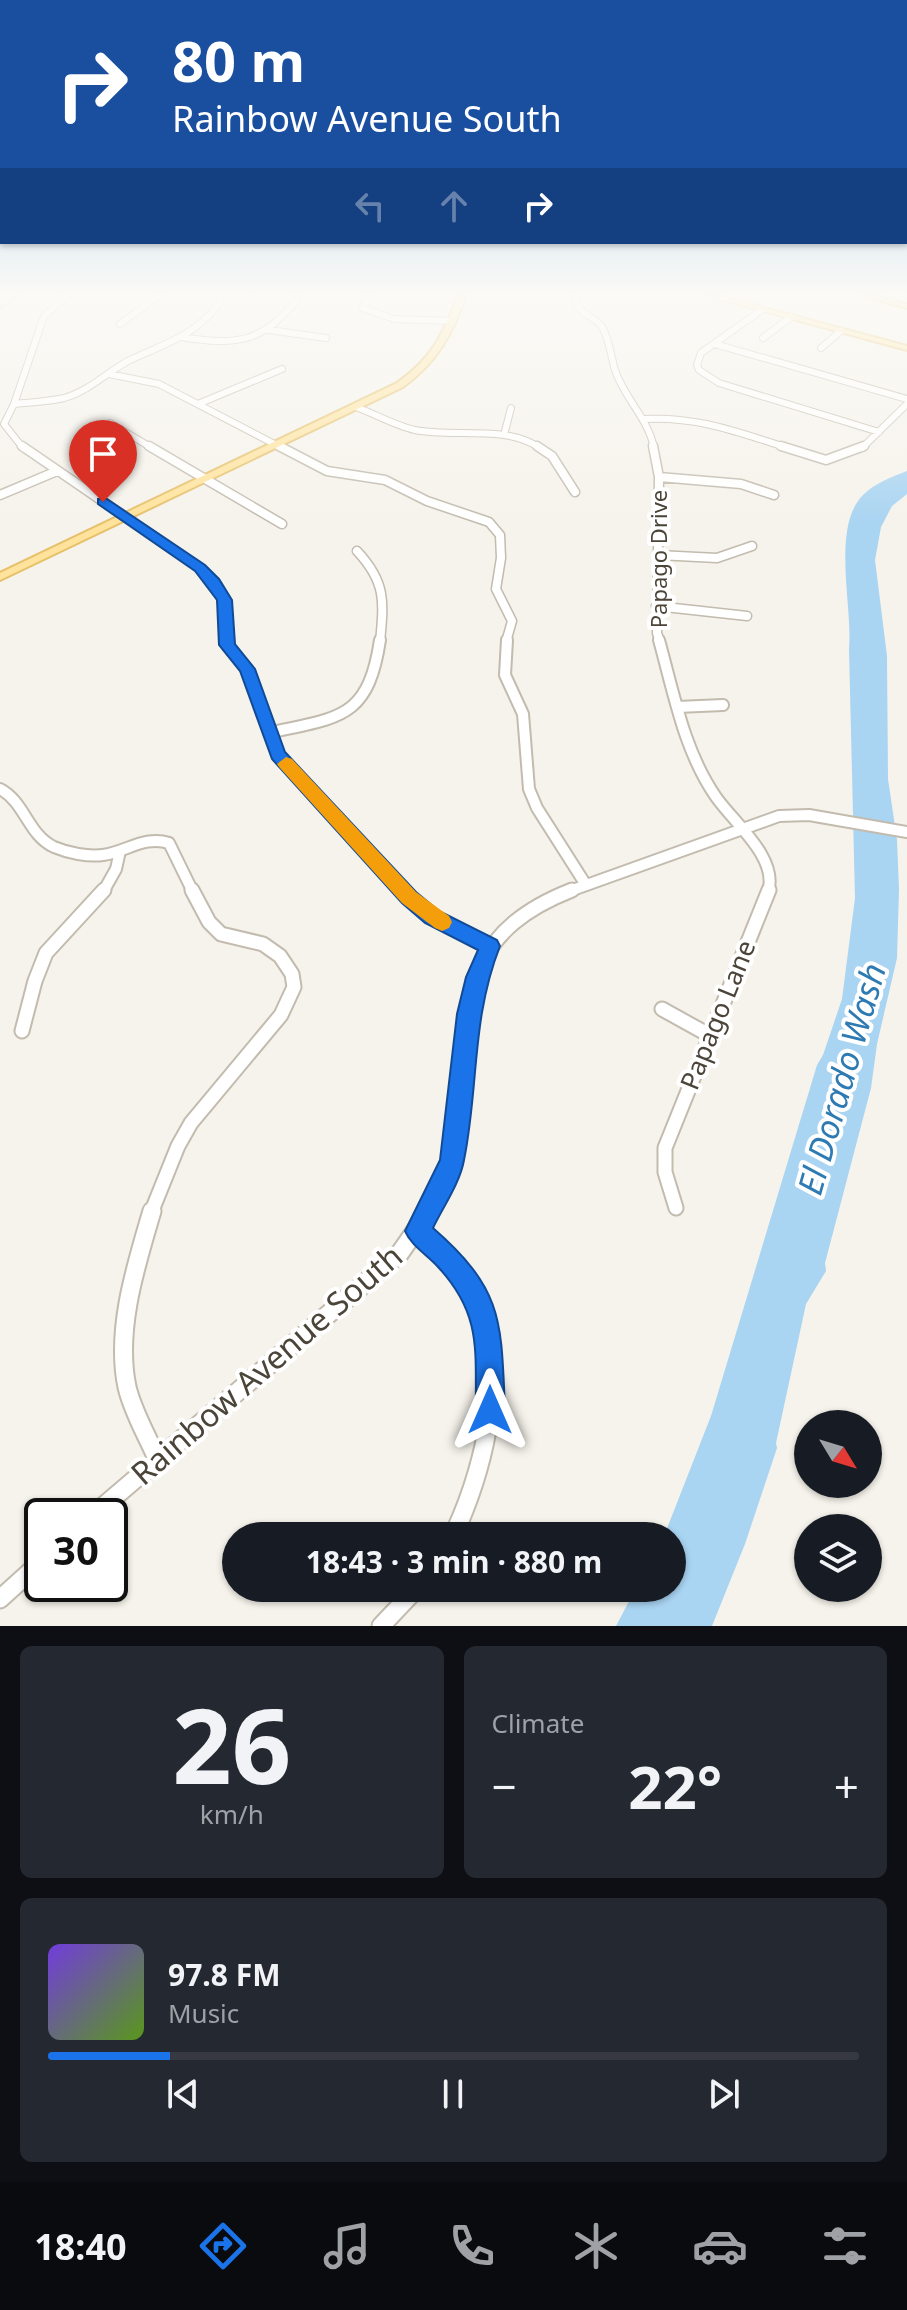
<!DOCTYPE html>
<meta charset="utf-8">
<style>
body{margin:0;font-family:"Noto Sans",sans-serif;background:#242831;color:#f1f3f6;height:100vh;display:flex;flex-direction:column;font-size:30px;white-space:nowrap}
*{box-sizing:border-box;margin:0}
p{font-size:26px;color:#9ea1a6}
.icon{flex:none;width:44px;height:44px;fill:none;stroke:currentColor;stroke-width:2;stroke-linecap:round;stroke-linejoin:round}
.map{position:relative;height:1626px;overflow:hidden}
.drawer{display:flex;flex-direction:column;gap:20px;padding:20px;background:#0d0f14;flex:1}
.drawer>*{flex:none}
.guide{position:absolute;left:0px;top:0px;width:908px;height:244px;box-shadow:0 2px 6px #0004;background:#1a4fa0;color:#fff;overflow:hidden}
.needle{width:52px;rotate:128deg}
.controls{position:absolute;left:794px;top:1410px;display:grid;gap:16px}
.controls a{display:grid;place-items:center;width:88px;height:88px;border-radius:50%;background:#171b24;box-shadow:0 2px 6px #0004;font-size:40px}
.speed{position:absolute;left:24px;top:1498px;display:flex;gap:16px;font-size:40px;font-weight:700;text-align:center}
.speed>*{display:grid;place-content:center;width:104px;height:104px;border-radius:50%;background:#171b24;box-shadow:0 2px 6px #0004;line-height:1}
.speed .limit{border:4px solid #111;border-radius:12px;background:#fff;color:#111}
.pin{position:absolute;display:grid;place-items:center;width:68px;height:68px;color:#fff;margin:-82px -34px;border-radius:50% 50% 50% 0;rotate:-45deg;box-shadow:0 0 8px #0007}
.pin .icon{rotate:45deg}
.me{position:absolute;width:88px;margin:-44px;rotate:0deg;stroke-linejoin:round;filter:drop-shadow(0 0 6px #0008)}
.turn{display:flex;align-items:center;gap:28px;height:168px;padding:0 40px;font-size:36px}
.turn .icon{width:104px;height:104px;stroke-width:2.5}
.turn b{display:block;font-size:56px;line-height:68px}
.lanes{display:flex;align-items:center;height:76px;padding:0 40px;background:#0003;justify-content:center;gap:40px;direction:ltr}
.lanes .off{opacity:.35}
.big{font-size:60px;font-weight:700;line-height:1.1}
.drawer .card{flex:1;display:flex;flex-direction:column;justify-content:center;gap:12px;min-width:0;padding:0 28px;border-radius:12px;background:#242831}
.drawer .dial{align-items:center;gap:0}
.dial b{font-size:104px;line-height:1}
.song{display:flex;align-items:center;gap:24px}
.cover{width:96px;height:96px;border-radius:12px;background:linear-gradient(135deg,hsl(260 70% 55%),hsl(90 70% 35%))}
.played{height:8px;border-radius:4px;background:linear-gradient(90deg,#1a73e8 15%,#363941 15%)}
.keys{display:flex;justify-content:space-around;direction:ltr}
.heat{display:flex;justify-content:space-between;align-items:center;font-size:44px;direction:ltr}
.drawer .tiles{flex:1;display:grid;gap:20px;grid-template-columns:1fr 1fr}
.card:last-child{grid-column:span 2}
.trip{position:absolute;left:222px;top:1522px;width:464px;height:80px;border-radius:40px;background:#171b24;box-shadow:0 2px 6px #0004;font-weight:700;line-height:80px;text-align:center}
.menu{display:flex;height:128px;justify-content:space-around;align-items:center;background:#090b0e;color:#9ea1a6}
.menu .icon{width:56px;height:56px}
.menu .selected{color:#1a73e8}
.menu b{font-size:36px;color:#f1f3f6}
.map>svg:first-child{display:block}
.water{fill:#a9d4f2}
.lines{fill:none;stroke-linecap:round;stroke-linejoin:round}
.stream{stroke:#a9d4f2;stroke-width:2}
.minor-far4-casing{stroke:#c2bbae;stroke-width:8}
.minor-far3-casing{stroke:#c2bbae;stroke-width:11}
.minor-far2-casing{stroke:#c2bbae;stroke-width:14}
.minor-far1-casing{stroke:#c2bbae;stroke-width:17}
.minor-casing{stroke:#c2bbae;stroke-width:21}
.major-casing{stroke:#e6c16a;stroke-width:4}
.highway-casing{stroke:#e0a43c;stroke-width:4}
.minor-far4{stroke:#fff;stroke-width:6}
.minor-far3{stroke:#fff;stroke-width:8}
.minor-far2{stroke:#fff;stroke-width:10}
.minor-far1{stroke:#fff;stroke-width:13}
.minor{stroke:#fff;stroke-width:17}
.major{fill:#ffe39c;fill-rule:evenodd}
.highway{fill:#ffcf6e;fill-rule:evenodd}
.route{fill:#1a73e8;stroke:#114b97;stroke-width:2}
.slow{fill:#f59e0b}
.labels{text-anchor:middle;stroke-width:8;stroke-linejoin:round;paint-order:stroke}
.far-street-label{font-size:22px;fill:#4b4439;stroke:#fff}
.street-label{font-size:26px;fill:#4b4439;stroke:#fff}
.near-street-label{font-size:32px;fill:#4b4439;stroke:#fff}
.near-water-label{font-size:34px;font-style:italic;fill:#2e7ab2;stroke:#fff}
</style>
<div class="map">
<svg width="907" height="1626" viewBox="0 0 907 1626">
<rect width="100%" height="100%" fill="#f6f3ec"/>
<path class="water" d="M907,471V494L892,506L881,527L875,560L887,656L888,779L897,840L899,889L897,958L877,1044L871,1088L825,1263L826,1271L806,1304L776,1443L777,1448L745,1544L712,1626H616L636,1588H672V1536H664L711,1416L817,1065L823,1055L842,999L855,898L849,649C853,607 831,527 863,495C875,483 892,477 907,471Z"/>
<g class="lines">
<path class="stream" d="M0,309L18,296"/>
<g class="minor-far4-casing">
<path id="minor-far4" d="M371,296L362,308L394,319L453,321
M575,296C577,316 593,314 602,327C609,338 611,357 615,370C624,398 648,418 654,448
M763,309L701,353L697,365L699,370L719,383L879,432
M120,324L158,296
M269,330L326,338
M181,337C237,346 264,343 300,296
M763,338L791,317
M715,344L907,399
M821,348L841,331
M109,374L159,384L282,448
M14,404C30,402 48,402 64,398C89,391 106,373 128,361C166,343 201,334 224,296
M198,404L282,369
M356,407C375,414 396,426 415,430C455,438 504,424 540,448
M644,419C697,416 737,432 788,448
M110,423L152,448
M504,435L511,408
M23,448L4,424L14,404L44,316L67,296
M862,448L907,404"/>
</g>
<g class="minor-far3-casing">
<path id="minor-far3" d="M22,446L200,568C226,594 225,608 227,642
M149,446L282,524
M279,446L327,471L385,480L427,501L489,522L500,535L501,558L496,589L512,621L506,642
M537,446L552,456L575,492
M653,446L659,477L657,633L660,642
M781,446L826,460L864,446
M659,477L741,484L774,495
M0,495L57,471
M357,551C386,582 384,601 380,642
M658,555L717,558L752,546
M656,606L747,616"/>
</g>
<g class="minor-far2-casing">
<path id="minor-far2" d="M227,640V645L247,669L278,755L403,892
M507,640L505,675L523,714L529,789L537,808L586,885
M659,640C674,694 684,751 716,797C734,823 779,858 768,892
M677,707L723,705
M269,733C339,717 368,720 380,640
M0,789C25,802 28,835 54,847C68,853 88,857 103,855C126,852 145,835 169,843L193,892
M103,892L116,869L120,851
M567,892L779,816L809,815L907,832"/>
</g>
<g class="minor-far1-casing">
<path id="minor-far1" d="M402,890L432,917L489,946
M662,1009L709,1035
M22,1031L35,981L46,953L104,890
M676,1208L665,1172V1148L769,890
M151,1213L178,1146L191,1123L281,1015L294,987L292,974L280,956L263,944L221,934L209,922L192,890
M428,1213C442,1189 454,1163 458,1134C476,1024 442,941 572,890"/>
</g>
<g class="minor-casing">
<path id="minor" d="M152,1211C136,1265 115,1330 127,1387C133,1413 148,1437 158,1461
M418,1231C439,1250 463,1270 476,1295C511,1364 484,1470 453,1536
M92,1516L400,1253L429,1211
M0,1599L42,1561
M381,1626L417,1588"/>
</g>
<g class="major-casing">
<path id="major" d="M458,296H466C451,336 438,361 403,387L0,580V573L397,383C432,358 443,335 458,296Z
M708,296H720L907,346V350Z"/>
</g>
<g class="highway-casing">
<path id="highway" d="M863,296H876L907,304V308Z"/>
</g>
<use href="#minor-far4" class="minor-far4"/>
<use href="#minor-far3" class="minor-far3"/>
<use href="#minor-far2" class="minor-far2"/>
<use href="#minor-far1" class="minor-far1"/>
<use href="#minor" class="minor"/>
<use href="#major" class="major"/>
<use href="#highway" class="highway"/>
</g>
<linearGradient id="sky" x2="0" y2="1"><stop stop-color="#8fc1ec"/><stop offset="0.56" stop-color="#fbfaf6"/><stop offset="1" stop-color="#fbfaf6" stop-opacity="0"/></linearGradient>
<rect width="907" height="524" fill="url(#sky)"/>
<path class="route" d="M98,499H107L205,565L219,579L232,600L235,644L255,669L285,752L416,892L439,911L497,940L500,946C471,1020 479,1086 464,1160C460,1183 443,1207 433,1228C504,1290 501,1321 505,1410L501,1421L490,1425L480,1421L476,1410C475,1351 482,1315 439,1268C428,1255 412,1247 405,1231L440,1160L457,1014L466,977L478,950L425,923L402,903L272,759L240,671L219,645L217,600L195,571L98,504Z"/>
<path class="slow" d="M286,757L292,759L416,892L449,916L452,922L449,928L442,931L435,928L402,903L280,768L277,764Z"/>
<g class="labels">
<g class="far-street-label">
<text transform="translate(659 559) rotate(-90)" y="8">Papago Drive</text>
</g>
<g class="street-label">
<text transform="translate(718 1015) rotate(-68)" y="9">Papago Lane</text>
</g>
<g class="near-street-label">
<text transform="translate(267 1365) rotate(-41)" y="11">Rainbow Avenue South</text>
</g>
<g class="near-water-label">
<text transform="translate(842 1079) rotate(-74)" y="12">El Dorado Wash</text>
</g>
</g>
</svg>
<div class="controls">
<a><svg class="needle" viewBox="-14 -14 28 28"><path d="M0-13l5 13h-10z" fill="#e53935"/><path d="M0 13l5-13h-10z" fill="#9ea1a6"/></svg></a>
<a><svg class="icon" aria-label="layers" viewBox="0 0 24 24"><path d="M12 4l9 5-9 5-9-5zM3 14l9 5 9-5"/></svg></a>
</div>
<div class="speed"><div class="limit">30</div></div>
<div class="pin" style="left:103px;top:502px;background:#d93025"><svg class="icon" aria-label="arrive" viewBox="0 0 24 24"><path d="M6 21V4h12l-3 4 3 4H6"/></svg></div>
<svg class="me" style="left:490px;top:1410px" viewBox="-20 -20 40 40"><path d="M0-17L14 15 0 8-14 15z" fill="#1a73e8" stroke="#fff" stroke-width="4"/></svg>
<div class="trip">18:43 · 3 min · 880 m</div>
<div class="guide">
<div class="turn"><svg class="icon" aria-label="right" viewBox="0 0 24 24"><path d="M7 20v-9h11M14 6l5 5-5 5"/></svg><div><b>80 m</b>Rainbow Avenue South</div></div>
<div class="lanes"><svg class="icon off" aria-label="left" viewBox="0 0 24 24"><path d="M17 20v-9H6M10 6l-5 5 5 5"/></svg><svg class="icon off" aria-label="ahead" viewBox="0 0 24 24"><path d="M12 20V5M6 11l6-6 6 6"/></svg><svg class="icon" aria-label="right" viewBox="0 0 24 24"><path d="M7 20v-9h11M14 6l5 5-5 5"/></svg></div>
</div>
</div>
<section class="drawer">
<div class="tiles">
<div class="card dial"><b>26</b><p>km/h</p></div>
<div class="card"><p>Climate</p>
<div class="heat"><a>−</a><b class="big">22°</b><a>+</a></div>
</div>
<div class="card">
<div class="song"><i class="cover"></i><div><b>97.8 FM</b><p>Music</p></div></div>
<div class="played"></div>
<div class="keys"><svg class="icon" aria-label="previous" viewBox="0 0 24 24"><path d="M18 5L8 12l10 7zM5 5v14"/></svg><svg class="icon" aria-label="pause" viewBox="0 0 24 24"><path d="M8 5v14M16 5v14"/></svg><svg class="icon" aria-label="next" viewBox="0 0 24 24"><path d="M6 5l10 7-10 7zM19 5v14"/></svg></div>
</div>
</div>
</section>
<nav class="menu">
<b>18:40</b>
<svg class="icon selected" aria-label="directions" viewBox="0 0 24 24"><path d="M12 3l9 9-9 9-9-9zM9 14v-3h6M13 9l2 2-2 2"/></svg>
<svg class="icon" aria-label="music" viewBox="0 0 24 24"><path d="M9 18V5l10-2v13"/><circle cx="6" cy="18" r="3"/><circle cx="16" cy="16" r="3"/></svg>
<svg class="icon" aria-label="phone" viewBox="0 0 24 24"><path d="M5 4h4l2 5-3 2q2 4 5 5l2-3 5 2v4C11 20 4 13 5 4z"/></svg>
<svg class="icon" aria-label="climate" viewBox="0 0 24 24"><path d="M12 3v18M4 7l16 10M4 17L20 7"/></svg>
<svg class="icon" aria-label="car" viewBox="0 0 24 24"><path d="M5 17H2v-5l4-1 3-4h7l3 4 3 1v5h-3M9 17h6M6 11h13"/><circle cx="7" cy="17" r="2"/><circle cx="17" cy="17" r="2"/></svg>
<svg class="icon" aria-label="filters" viewBox="0 0 24 24"><path d="M4 7h16M4 17h16"/><circle cx="9" cy="7" r="2"/><circle cx="15" cy="17" r="2"/></svg>
</nav>
